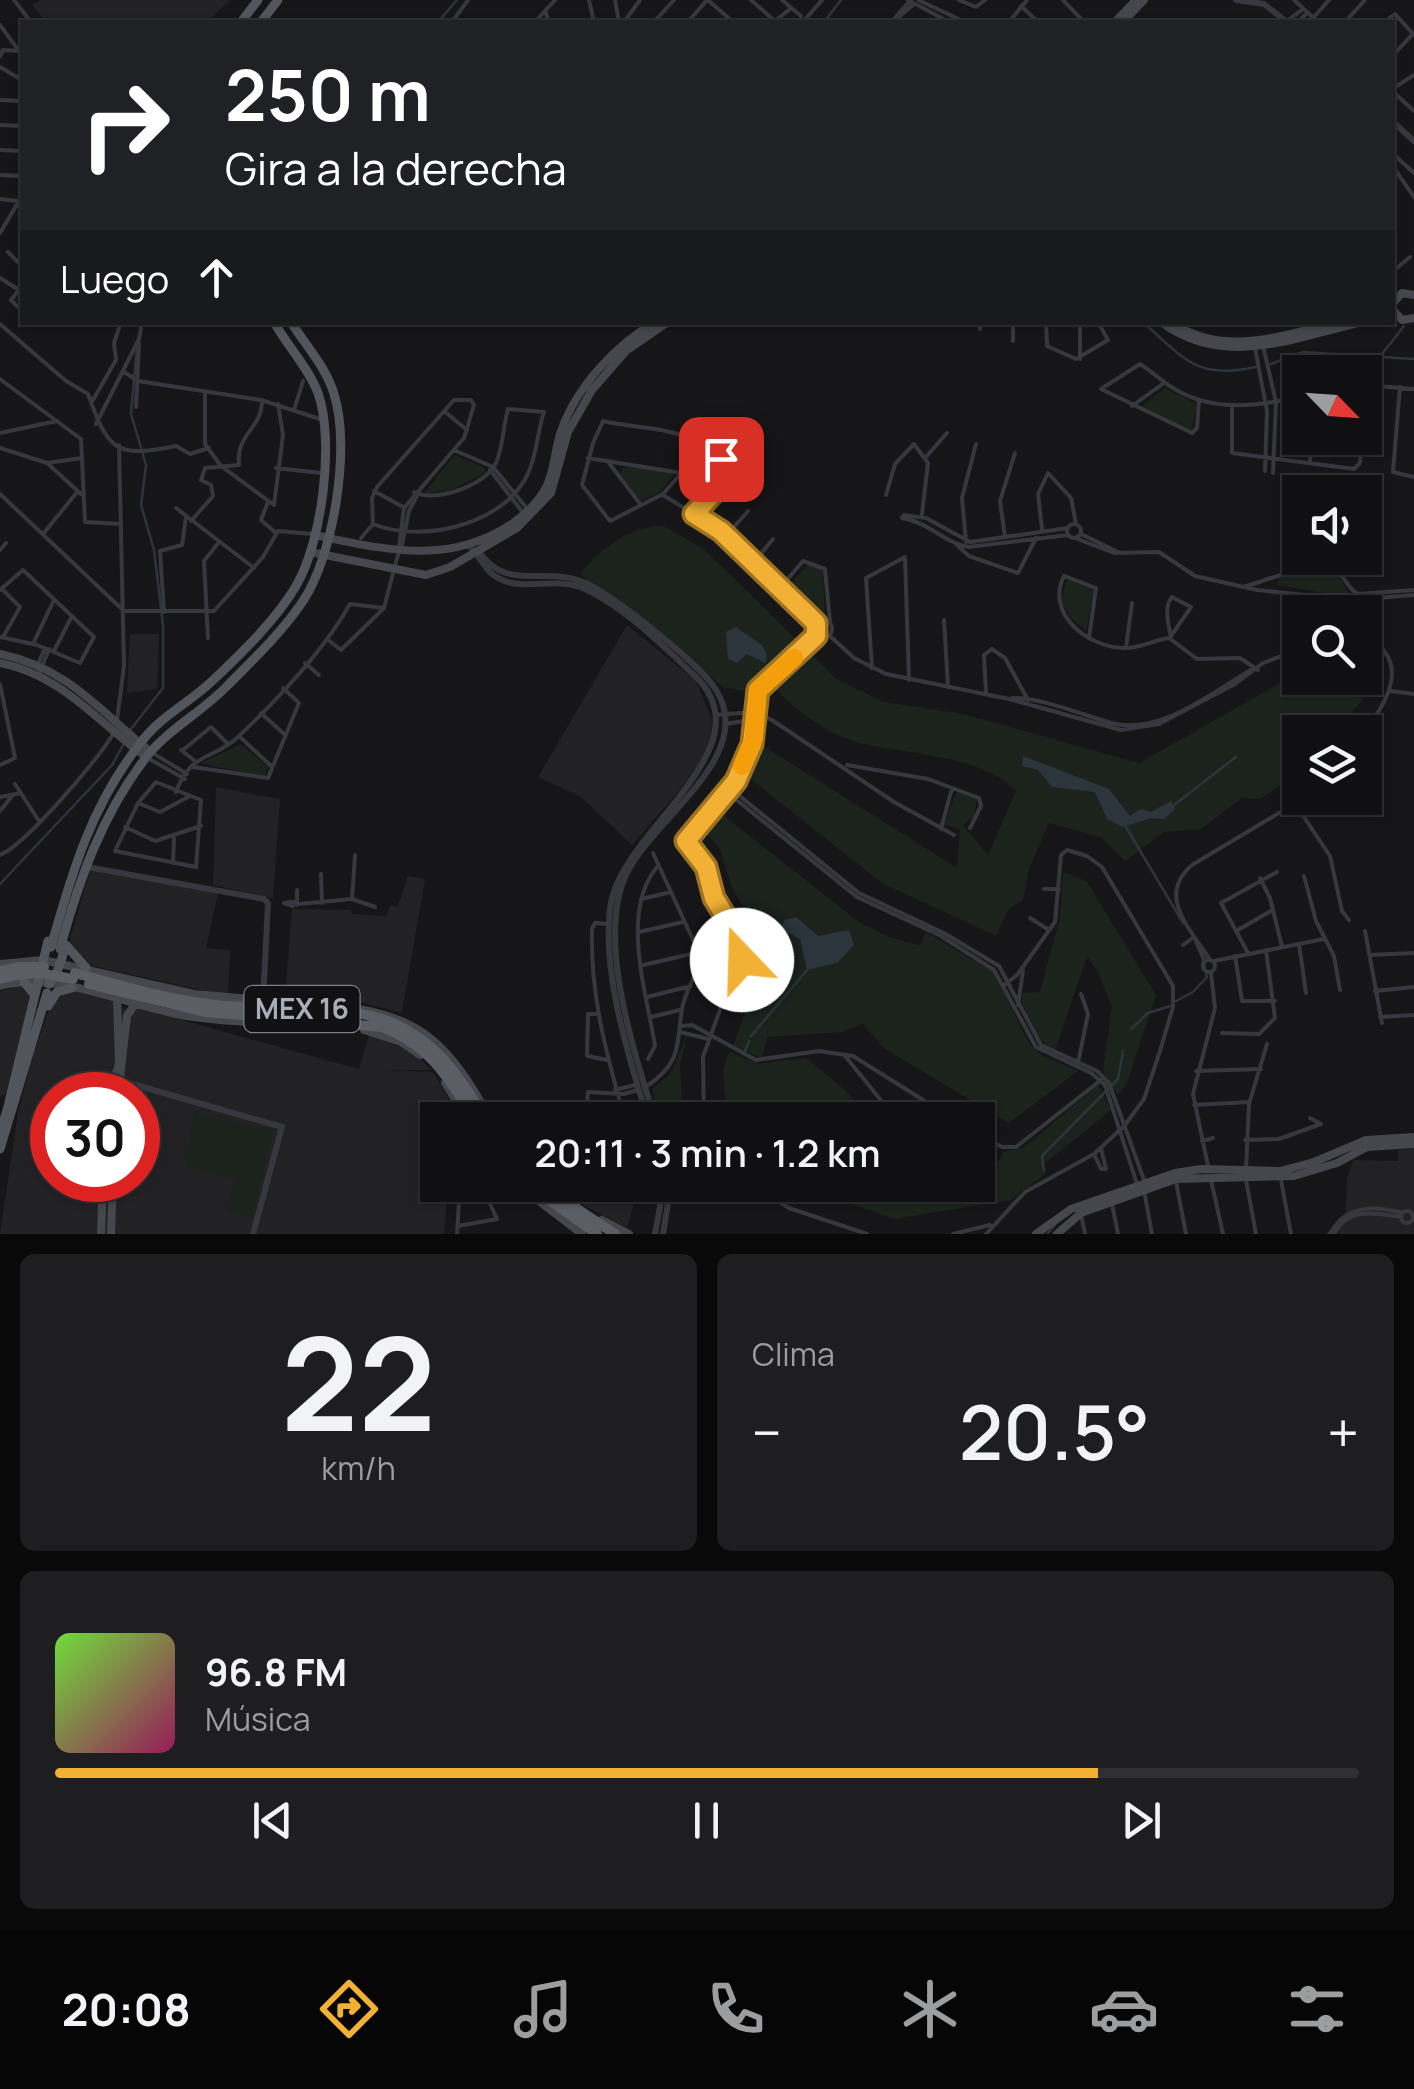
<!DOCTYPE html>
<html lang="es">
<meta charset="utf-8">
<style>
body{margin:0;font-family:Manrope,sans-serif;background:#1e1e20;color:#f1f3f6;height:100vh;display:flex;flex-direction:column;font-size:38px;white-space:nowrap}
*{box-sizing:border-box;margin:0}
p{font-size:32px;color:#9c9d9f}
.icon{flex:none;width:55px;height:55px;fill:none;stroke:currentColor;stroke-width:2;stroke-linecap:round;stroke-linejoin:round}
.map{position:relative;height:1234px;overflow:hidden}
.details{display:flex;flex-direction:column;gap:20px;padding:20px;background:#09090a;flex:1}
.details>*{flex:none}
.banner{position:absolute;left:20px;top:20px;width:1375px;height:305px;border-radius:0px;box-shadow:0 2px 8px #0004,0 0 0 2px #303032;background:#202124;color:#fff;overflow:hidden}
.needle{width:65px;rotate:115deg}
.tools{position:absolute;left:1282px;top:355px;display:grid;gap:20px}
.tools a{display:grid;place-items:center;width:100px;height:100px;border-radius:0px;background:#101012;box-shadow:0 2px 8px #0004,0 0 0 2px #303032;font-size:50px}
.speed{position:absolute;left:30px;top:1072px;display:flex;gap:20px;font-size:50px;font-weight:700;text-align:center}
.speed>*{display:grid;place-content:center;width:130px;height:130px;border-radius:50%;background:#101012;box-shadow:0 2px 8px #0004,0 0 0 2px #303032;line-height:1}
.speed .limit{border:15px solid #d22;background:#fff;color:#111}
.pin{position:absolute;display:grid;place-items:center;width:85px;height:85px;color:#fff;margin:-42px;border-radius:20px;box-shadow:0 5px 15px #0006}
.me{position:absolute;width:110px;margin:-55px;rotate:339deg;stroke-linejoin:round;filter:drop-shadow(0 0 8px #0008)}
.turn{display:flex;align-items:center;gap:35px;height:210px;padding:0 40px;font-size:45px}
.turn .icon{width:130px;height:130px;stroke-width:2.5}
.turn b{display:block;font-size:70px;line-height:85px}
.then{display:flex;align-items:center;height:95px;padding:0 40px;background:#0003;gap:20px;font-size:38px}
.big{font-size:75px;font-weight:600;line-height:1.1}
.details .tile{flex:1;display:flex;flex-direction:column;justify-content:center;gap:15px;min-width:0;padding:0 35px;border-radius:15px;background:#1e1e20}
.details .dial{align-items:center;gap:0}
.dial b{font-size:130px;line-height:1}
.song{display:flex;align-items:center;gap:30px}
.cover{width:120px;height:120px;border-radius:15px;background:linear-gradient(135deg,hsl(100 70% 55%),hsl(330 70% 35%))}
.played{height:10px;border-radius:5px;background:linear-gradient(90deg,#f2b134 80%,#303032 80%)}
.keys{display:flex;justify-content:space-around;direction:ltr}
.heat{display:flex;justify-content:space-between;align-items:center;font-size:55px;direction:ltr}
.details .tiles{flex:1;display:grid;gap:20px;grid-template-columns:1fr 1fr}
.tile:last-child{grid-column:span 2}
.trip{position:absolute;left:420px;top:1102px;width:575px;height:100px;border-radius:0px;background:#101012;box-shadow:0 2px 8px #0004,0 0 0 2px #303032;font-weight:600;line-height:100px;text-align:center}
.menu{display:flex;height:160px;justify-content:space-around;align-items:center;background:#060607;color:#9c9d9f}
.menu .icon{width:70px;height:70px}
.menu .selected{color:#f2b134}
.menu b{font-size:45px;color:#f1f3f6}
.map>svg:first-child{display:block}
.built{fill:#222225;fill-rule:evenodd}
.green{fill:#1c231d}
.water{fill:#2c353c}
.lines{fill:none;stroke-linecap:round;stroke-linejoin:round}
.stream{stroke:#2c353c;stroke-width:2.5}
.minor{stroke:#37383d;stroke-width:4}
.tertiary{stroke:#37383d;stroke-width:6}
.secondary{stroke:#45474d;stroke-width:8}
.primary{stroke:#53555c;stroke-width:9}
.trunk{stroke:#5b5e65;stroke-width:10}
.trunk-bridge{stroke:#5b5e65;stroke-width:10}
.route-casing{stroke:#9d7322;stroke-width:25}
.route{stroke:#f2b134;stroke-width:18}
.slow{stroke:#f59e0b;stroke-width:18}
.labels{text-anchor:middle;stroke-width:10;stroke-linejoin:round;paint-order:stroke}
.shield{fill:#111113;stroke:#7b7e86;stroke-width:2.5}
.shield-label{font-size:28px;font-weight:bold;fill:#a8adb8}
</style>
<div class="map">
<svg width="1414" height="1234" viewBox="0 0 1414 1234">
<rect width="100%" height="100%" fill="#161618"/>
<path class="built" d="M40,0H231L206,22H46L32,5Z
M627,625L696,681L712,720L711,740L697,770L632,845L581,797L538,777Z
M130,634H159L157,689L127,693Z
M216,787L280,799L273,898L213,885Z
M90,871L218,893L206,948L230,950L228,996L88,965L72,950L70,938Z
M408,876L425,879L402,1013L363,1003L285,997L292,909L351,910L352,914L386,916L390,906H398Z
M23,986L31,995L6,1094L0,1097V991Z
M70,990L111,1001L133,1012L138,1008L359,1069L369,1035L411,1051L432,1070H383L433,1072L453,1106L452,1120H438V1185H448L444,1234H0L18,1112L33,1055L52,1001ZM52,1095H138V1180H52Z
M1414,1148V1234H1326L1346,1211L1347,1178L1353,1160L1398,1161V1150Z
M592,1185L635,1199L627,1228L583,1205Z"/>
<path class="green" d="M1165,388L1197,404L1191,431L1141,407Z
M454,455L484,467L486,472L453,489L424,494Z
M624,467L667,470L675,474L659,493L641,501L620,473Z
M664,526L705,550L801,644L753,693L723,687L580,574C599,550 632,524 664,526Z
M809,563L823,571L825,616L814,617L786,589Z
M1328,570L1339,573L1349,597L1277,585L1280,577Z
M1067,580L1094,589L1086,631L1070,617L1061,601Z
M807,649L836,679L884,702L963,714L1139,763L1291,677L1365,678V665C1382,691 1348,715 1331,732H1300V770L1292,779L1259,799L1242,798L1201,829L1164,832L1125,861L1101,837L1049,823L1029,869L1023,899L1008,910L996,936L882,883L743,773L757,742L957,868L960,829L944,825L957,791L977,799L974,816L963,825L988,855L1016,791C977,752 900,755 853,741C823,732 790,705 770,683Z
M241,744L268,767L264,777L201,763Z
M718,811L859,922L889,937L920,946L926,932L993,972L1030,1045L1041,1055L1078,1071L1009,1123L885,1049L863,1024L842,1032L767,1037L762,1058L733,1046L761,970L764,944L732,887L720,849L702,829Z
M1063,871L1087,882L1156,995L1126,1086L1118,1095L1103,1071L1112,1007L1098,972L1087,956L1055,1051C1035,1040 1033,1020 1022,1004V993L1040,992L1060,917Z
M688,1033L680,1065L683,1120H660L652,1089L671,1073Z
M729,1052L759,1064L806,1058L843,1088L871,1120H727L723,1070Z
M1098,1085L1111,1110L1043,1165L1044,1175L1010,1200L895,1219L795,1185H978V1169L999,1162L1003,1152L1025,1147Z
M194,1112L264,1129L265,1126L273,1132L252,1218L227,1211L235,1179L186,1166Z"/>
<path class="water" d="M736,627L762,645L767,655L765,663L747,654L737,663L728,659L726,632Z
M1023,756L1109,789L1130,816L1141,809L1151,812L1171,801L1175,809L1164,819L1151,818L1122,827L1107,819L1095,792L1052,787L1038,770L1022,766Z
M796,917L818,936L849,930L854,945L837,963L807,970L800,939L781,929L784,920Z"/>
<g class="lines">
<path class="stream" d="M438,22L457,0
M824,22L841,0
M1143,322C1184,359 1197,380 1256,367
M1382,354L1404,326
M1271,364L1303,352L1414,359
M131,729L163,688V625L154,550L141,505L146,465L131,414L137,344
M1174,805L1236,757
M1126,827L1183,923
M0,884L112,765L123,745
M1176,1001L1193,992L1207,977L1203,961
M1131,1029L1148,1013L1170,1006
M751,1036L807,970
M745,1051L749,1041
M734,1120L736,1102
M1044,1171L1042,1156L1118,1079L1123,1051
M1047,1234L1055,1225"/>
<path class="minor" d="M14,0L31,22
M589,0L594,22
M615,0L619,22
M708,0L733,22
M751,0L776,22
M782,0L801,16
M908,0L949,22
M918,0L965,22
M959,0L976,7L985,0
M1063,0L1084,22
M1294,0L1318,22
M1021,6L1038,22
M545,11L549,22
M899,17L914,4
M1313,18L1329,0
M775,21L790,9
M1287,21L1303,9
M452,22L468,0
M535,22L555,0
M624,22L640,0
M654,22L674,0
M688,22L707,0
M803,22L822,0
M891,22L911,0
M1009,22L1027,0
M1247,22H1253
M1298,22L1307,13
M1345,22L1365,0
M1384,22L1395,14L1414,35
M0,25L22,55
M0,56L3,50L19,51
M1392,56L1413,34
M0,67L22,80
M1392,89L1414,75
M1392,91L1414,111
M0,100L22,101
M0,125L22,126
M0,150L22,151
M1392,153L1414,173
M1392,165L1414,197
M0,175L22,176
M0,199L18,201
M0,233L22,196
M1392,243L1394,249
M8,252L22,266
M1392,272L1410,257
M0,278L19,290
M22,311L11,300L22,286
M1046,322L1047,346L1076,359L1108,340L1098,322
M1059,322H1082
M1222,322H1244
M0,324L66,381L88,394C108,449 114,459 176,446L190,454L209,448
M42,325L45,322
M980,329V322
M1013,341V322
M1263,346L1276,402L1273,473
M1255,348L1267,411L1265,471
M1080,359V324
M124,372L138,381L261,400L320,419
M0,379L81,439L85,522L121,524
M1365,385L1414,389
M1400,387L1393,472L1414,477
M205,392V444L221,466L274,505L283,435L278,404
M93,400L116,360L114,343L121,322
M1199,400L1197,428L1192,433L1101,389L1140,364C1153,372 1163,383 1178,391C1216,412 1259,406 1300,397
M1365,403L1367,385
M1132,406L1164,383
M136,407L139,343
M1232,408V453L1354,469L1360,463L1362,438
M294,410L303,381
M444,411L467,430
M96,424L139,339L142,322
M0,433L57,421
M0,448L47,463L81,494
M454,450L493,467L529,511
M588,458L681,473
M925,458L947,433
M1310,461L1311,438
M47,463L82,458
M609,463L641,505
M276,468L321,473
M490,470L524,514
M374,491L405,508
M0,494L124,611H214L263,557L278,531L312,534
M663,495L721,531L816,623
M886,495L895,464L914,444L928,463L922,514
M268,502L261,520L276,533
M176,508L254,568
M694,514L729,471C699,424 651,432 603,421L593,443L582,485L610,521L663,494L706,445
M902,518L904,515L926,518L970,542L1068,528
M902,518C931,523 944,543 969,547L1068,535
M191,521L213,496L211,485L201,480L205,468L239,465C236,433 261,430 262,402
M1067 531a7 7 0 1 1 14 0a7 7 0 1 1-14 0Z
M373,524C420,543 497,526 524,481C536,462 537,433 544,412L508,409C503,426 503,450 495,465C483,486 435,503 414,492
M1042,529L1038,494L1048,473L1071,498L1076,524
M43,534L78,491
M1081,534L1120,553
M726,536L748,511
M1005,537L1000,501L1015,453
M361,538L373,524L372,498L377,487L454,400H471L474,405L464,438L404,508L398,556
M1075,538L1114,553L1159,552L1195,576L1257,590L1352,600L1414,595
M966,542L962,498L976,444
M956,544L969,556L1018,573L1036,538
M0,550L6,543
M401,550L409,511L419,492
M754,562L773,539
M1246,586C1270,580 1312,559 1336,571C1346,576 1346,588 1358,594L1414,590
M780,588L803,561L825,569L830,622
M2,589L20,607L3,637
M0,590L23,570L94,637L80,663L37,645L0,637
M164,612L160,551L182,545L186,517
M814 629a9 9 0 1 1 18 0a9 9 0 1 1-18 0Z
M944,620L948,687
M830,636L854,658L886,674L1009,699L1121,730L1159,724L1235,684L1263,663
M1171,636L1191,607L1172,597C1163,607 1169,625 1171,637
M208,638L204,561L219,542
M1089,638L1096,588L1064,576C1045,613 1087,647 1123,648C1140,649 1153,640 1169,638L1197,659L1240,658L1258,670
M327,639L341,650L384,608L397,558
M33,644L54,600
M1126,648L1132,603
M54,651L72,616
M305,663L319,675
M1263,663L1300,649
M37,666L45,648
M872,668L866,578L905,557L909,680
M39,674L49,649
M0,684L15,758L0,765
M1390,691L1414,694
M986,694L984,655L992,649L1005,658L1028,700
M1012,698C1044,698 1080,714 1111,723C1161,736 1214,691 1254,668
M261,713L284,734
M715,715L754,712L772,720L894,802L954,835
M117,720L124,666L119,445
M726,724L756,719
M1363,732C1388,703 1412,659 1365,637
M239,736L271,766
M181,750L195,761
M183,750L211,727L227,743
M151,752L187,774
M146,757L185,779
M847,765L928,779L979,798L981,806L970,828
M193,767L268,778L299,703L283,688
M156,782L201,800L196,867L115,851L138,803Z
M15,784L39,821
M731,789L859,893L944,933L999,966L1041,1045L1097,1071L1109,1083L1144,1180
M176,792C191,751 212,761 238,737C278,699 323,652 350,604L384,608
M728,793L857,897L941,936L994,970L1036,1047L1091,1073L1105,1085L1137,1184
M0,797L21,793
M138,803L160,812L190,796
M1296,805L1330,856L1342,911L1349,920
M0,811L13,795
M125,827L155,841L201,826
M941,829L952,788
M0,855C25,845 99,759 113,734
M173,863L174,838
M321,874L322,903
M1304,876L1316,921L1334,956L1340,990
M1260,878L1270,898L1282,947
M1044,889H1059
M297,890V905
M352,899L355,855
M641,899L671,892
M299,904L352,899L375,907
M293,906L284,903L294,902
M1030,918L1049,930
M608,924L595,923L592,929C590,996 607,1056 625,1120
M1236,931L1271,911
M1365,931L1382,1023
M639,932L683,922
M1196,941L1204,960
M1299,944L1306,993
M1183,945L1194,937
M1248,953L1221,903L1277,872
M1369,955L1414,953
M1235,956L1242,1001H1275
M1203 966a6 6 0 1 1 12 0a6 6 0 1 1-12 0Z
M1210,960C1192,930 1155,897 1192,865L1304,798
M1214,961L1324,939
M643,965L700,952
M1375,991L1414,987
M647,997L691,986
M1018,1005L1023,970
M597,1014H588L587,1056L607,1060
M651,1017L680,1010
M1380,1017L1414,1015
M682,1026L692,1025L756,1060L819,1051L853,1056L955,1120
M680,1032L708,1039
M1222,1033L1259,1034L1275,1018L1266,950
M845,1056L897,1120
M648,1059L655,1046C647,994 619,910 658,866
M1078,1063L1088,1014L1081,994
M1196,1071L1261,1069
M647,1086C682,1062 676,1047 682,1009C685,991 698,974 700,955L653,853
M615,1090L635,1085
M1194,1105L1249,1102
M585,1120L588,1092L623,1094L638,1090
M704,1120L703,1057L742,948L714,898L706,867L686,841L736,781L753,744L755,699L763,683L816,635
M978,1135L1002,1147H1016L1101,1080
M1245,1140L1279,1139L1321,1124L1310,1118
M1202,1141L1213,1138
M1094,1154L1101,1169H1106L1101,1148
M1208,1166L1193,1094L1215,1008L1211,972
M1246,1170L1249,1104L1267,1044
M1211,1180L1223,1234
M1246,1180L1256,1234
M1281,1180L1291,1234
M1176,1182L1186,1234
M753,1185L789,1208L867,1234
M1144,1190L1152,1234
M459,1202L478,1201L505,1185
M1112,1204L1118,1234
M1401 1217a6 6 0 1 1 12 0a6 6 0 1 1-12 0Z
M1081,1214L1085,1234
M458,1226L497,1219L487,1197
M457,1234L460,1185
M953,1234L990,1225
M986,1234L1025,1192L1094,1154L1125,1125L1144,1099L1160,1051L1173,1007V986L1102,867L1087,856L1067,850L1061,855L1055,922L1017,975L1003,986
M1330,1234C1345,1205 1374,1205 1402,1213
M1334,1234C1348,1207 1375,1213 1401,1217"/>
<path class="tertiary" d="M1236,0L1264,4L1287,22
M1392,121L1414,141
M468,545C480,554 483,570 498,578C524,592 552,577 580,587C620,603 663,646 694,675C771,746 622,831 611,903C600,968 629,1058 648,1120
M478,550C505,592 542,567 581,581C609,591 701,665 716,690C758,756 652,819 626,875C596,940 635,1054 655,1120
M87,867L264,899L268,903L263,1001
M115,1079L282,1127L253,1234
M655,1234L664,1185
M663,1234L671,1185"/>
<path class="secondary" d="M1115,22L1136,0
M1123,22L1144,0
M1392,304L1402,293L1414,295
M1392,309L1402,320L1414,318
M1161,322C1224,369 1293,338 1362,322
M1171,322C1224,358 1280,336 1337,322
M314,535C384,549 448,567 513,523C528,512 541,500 548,483C555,466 555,448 561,431C577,386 615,346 655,322
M310,552L426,575L450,567L517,528L551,493L568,432L592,390L626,351L668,322
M0,654C70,669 98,710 151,752
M0,663C64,676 96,721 146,757
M0,964L43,960L194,994L316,1005
M0,986C57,971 120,1003 176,1014C212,1021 249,1022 286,1024
M340,1007C423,1013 453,1051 491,1120
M364,1030L401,1042L420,1055
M445,1083L468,1120
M109,1095L119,1064L117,999
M118,1095L127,1016L135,1004
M518,1185L582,1234
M602,1220L629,1234
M101,1234L103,1180
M111,1234L113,1180
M1036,1234L1071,1209L1175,1173L1201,1169L1280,1171L1314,1162L1366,1140L1414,1137
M1057,1234L1081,1213L1176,1179L1294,1176L1337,1163L1367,1147L1414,1144"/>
<path class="primary" d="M241,22L258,0
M261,22L278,0
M66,945L86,968
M51,947C72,872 92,803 142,741C161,716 189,703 211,682C240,655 276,620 296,586C322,542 335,441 318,393C308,367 288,347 274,322
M60,949C79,880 102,814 147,756C170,728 202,712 227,686C253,660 283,631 303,601C334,554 351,447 334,394C326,367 306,346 291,322
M24,982L34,994
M49,984L57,972L66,946
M48,1006L57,992L72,988
M9,1102L48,941
M0,1134L9,1103
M0,1149L47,993"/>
<path class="trunk" d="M0,971L19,967
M75,973C122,986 169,1000 217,1005C349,1016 412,986 485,1120
M0,979L17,975
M89,984L205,1012L382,1027C430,1045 449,1079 475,1120
M528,1185L597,1234
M541,1185L615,1234"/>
<path class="trunk-bridge" d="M19,967H44
M17,975L38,973L73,979"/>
</g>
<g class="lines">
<g class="route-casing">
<path id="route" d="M721,459L729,476L694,514L721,531L816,623V636L758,690L752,744L736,781L686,841L706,867L714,898L740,940L742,960"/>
</g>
<use href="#route" class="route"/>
<path class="slow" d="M742,766L754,738L758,690L794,658"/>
</g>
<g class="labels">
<rect class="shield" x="244.5" y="986" width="115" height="46" rx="8"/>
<g class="shield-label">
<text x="302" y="1019">MEX 16</text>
</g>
</g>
</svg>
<div class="tools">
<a><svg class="needle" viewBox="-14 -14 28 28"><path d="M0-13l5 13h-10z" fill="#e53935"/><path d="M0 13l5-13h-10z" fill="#9c9d9f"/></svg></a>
<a><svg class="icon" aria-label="sound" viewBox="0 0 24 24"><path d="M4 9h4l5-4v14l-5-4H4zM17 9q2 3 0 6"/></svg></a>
<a><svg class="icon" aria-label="search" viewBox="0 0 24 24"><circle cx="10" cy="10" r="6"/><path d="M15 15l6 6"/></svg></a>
<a><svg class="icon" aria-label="layers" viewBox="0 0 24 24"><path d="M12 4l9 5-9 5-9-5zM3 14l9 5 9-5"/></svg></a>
</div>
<div class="speed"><div class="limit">30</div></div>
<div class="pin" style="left:721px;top:459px;background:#d93025"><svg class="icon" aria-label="arrive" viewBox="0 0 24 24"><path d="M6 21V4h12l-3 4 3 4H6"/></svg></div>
<svg class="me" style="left:742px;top:960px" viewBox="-20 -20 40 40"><circle r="19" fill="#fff"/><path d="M0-13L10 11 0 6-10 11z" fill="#f2b134"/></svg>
<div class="trip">20:11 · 3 min · 1.2 km</div>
<div class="banner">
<div class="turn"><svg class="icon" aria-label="right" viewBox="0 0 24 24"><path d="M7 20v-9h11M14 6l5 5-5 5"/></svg><div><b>250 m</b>Gira a la derecha</div></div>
<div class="then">Luego<svg class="icon" aria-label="ahead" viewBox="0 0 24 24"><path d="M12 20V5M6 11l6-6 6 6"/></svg></div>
</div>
</div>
<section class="details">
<div class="tiles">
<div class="tile dial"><b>22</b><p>km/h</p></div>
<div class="tile"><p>Clima</p>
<div class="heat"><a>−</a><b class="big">20.5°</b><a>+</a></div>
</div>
<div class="tile">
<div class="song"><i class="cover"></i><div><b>96.8 FM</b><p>Música</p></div></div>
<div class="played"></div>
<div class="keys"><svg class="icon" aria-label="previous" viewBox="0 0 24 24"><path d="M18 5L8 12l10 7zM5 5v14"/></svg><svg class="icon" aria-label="pause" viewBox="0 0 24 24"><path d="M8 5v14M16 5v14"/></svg><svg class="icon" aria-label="next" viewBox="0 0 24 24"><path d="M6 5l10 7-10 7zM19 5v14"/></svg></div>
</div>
</div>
</section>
<nav class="menu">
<b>20:08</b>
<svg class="icon selected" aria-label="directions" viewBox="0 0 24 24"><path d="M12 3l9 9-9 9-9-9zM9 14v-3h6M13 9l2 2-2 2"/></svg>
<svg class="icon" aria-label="music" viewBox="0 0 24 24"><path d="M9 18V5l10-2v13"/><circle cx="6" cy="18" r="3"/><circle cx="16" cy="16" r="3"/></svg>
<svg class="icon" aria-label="phone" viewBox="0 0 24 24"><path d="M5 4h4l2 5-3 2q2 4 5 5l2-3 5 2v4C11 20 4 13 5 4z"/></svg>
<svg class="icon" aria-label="climate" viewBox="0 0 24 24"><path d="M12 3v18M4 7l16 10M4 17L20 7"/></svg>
<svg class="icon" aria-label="car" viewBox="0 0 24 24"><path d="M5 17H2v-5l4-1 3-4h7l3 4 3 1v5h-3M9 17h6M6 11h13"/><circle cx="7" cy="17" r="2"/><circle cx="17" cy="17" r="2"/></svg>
<svg class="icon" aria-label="filters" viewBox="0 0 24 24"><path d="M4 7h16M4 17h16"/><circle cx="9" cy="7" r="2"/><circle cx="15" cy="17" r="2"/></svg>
</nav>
